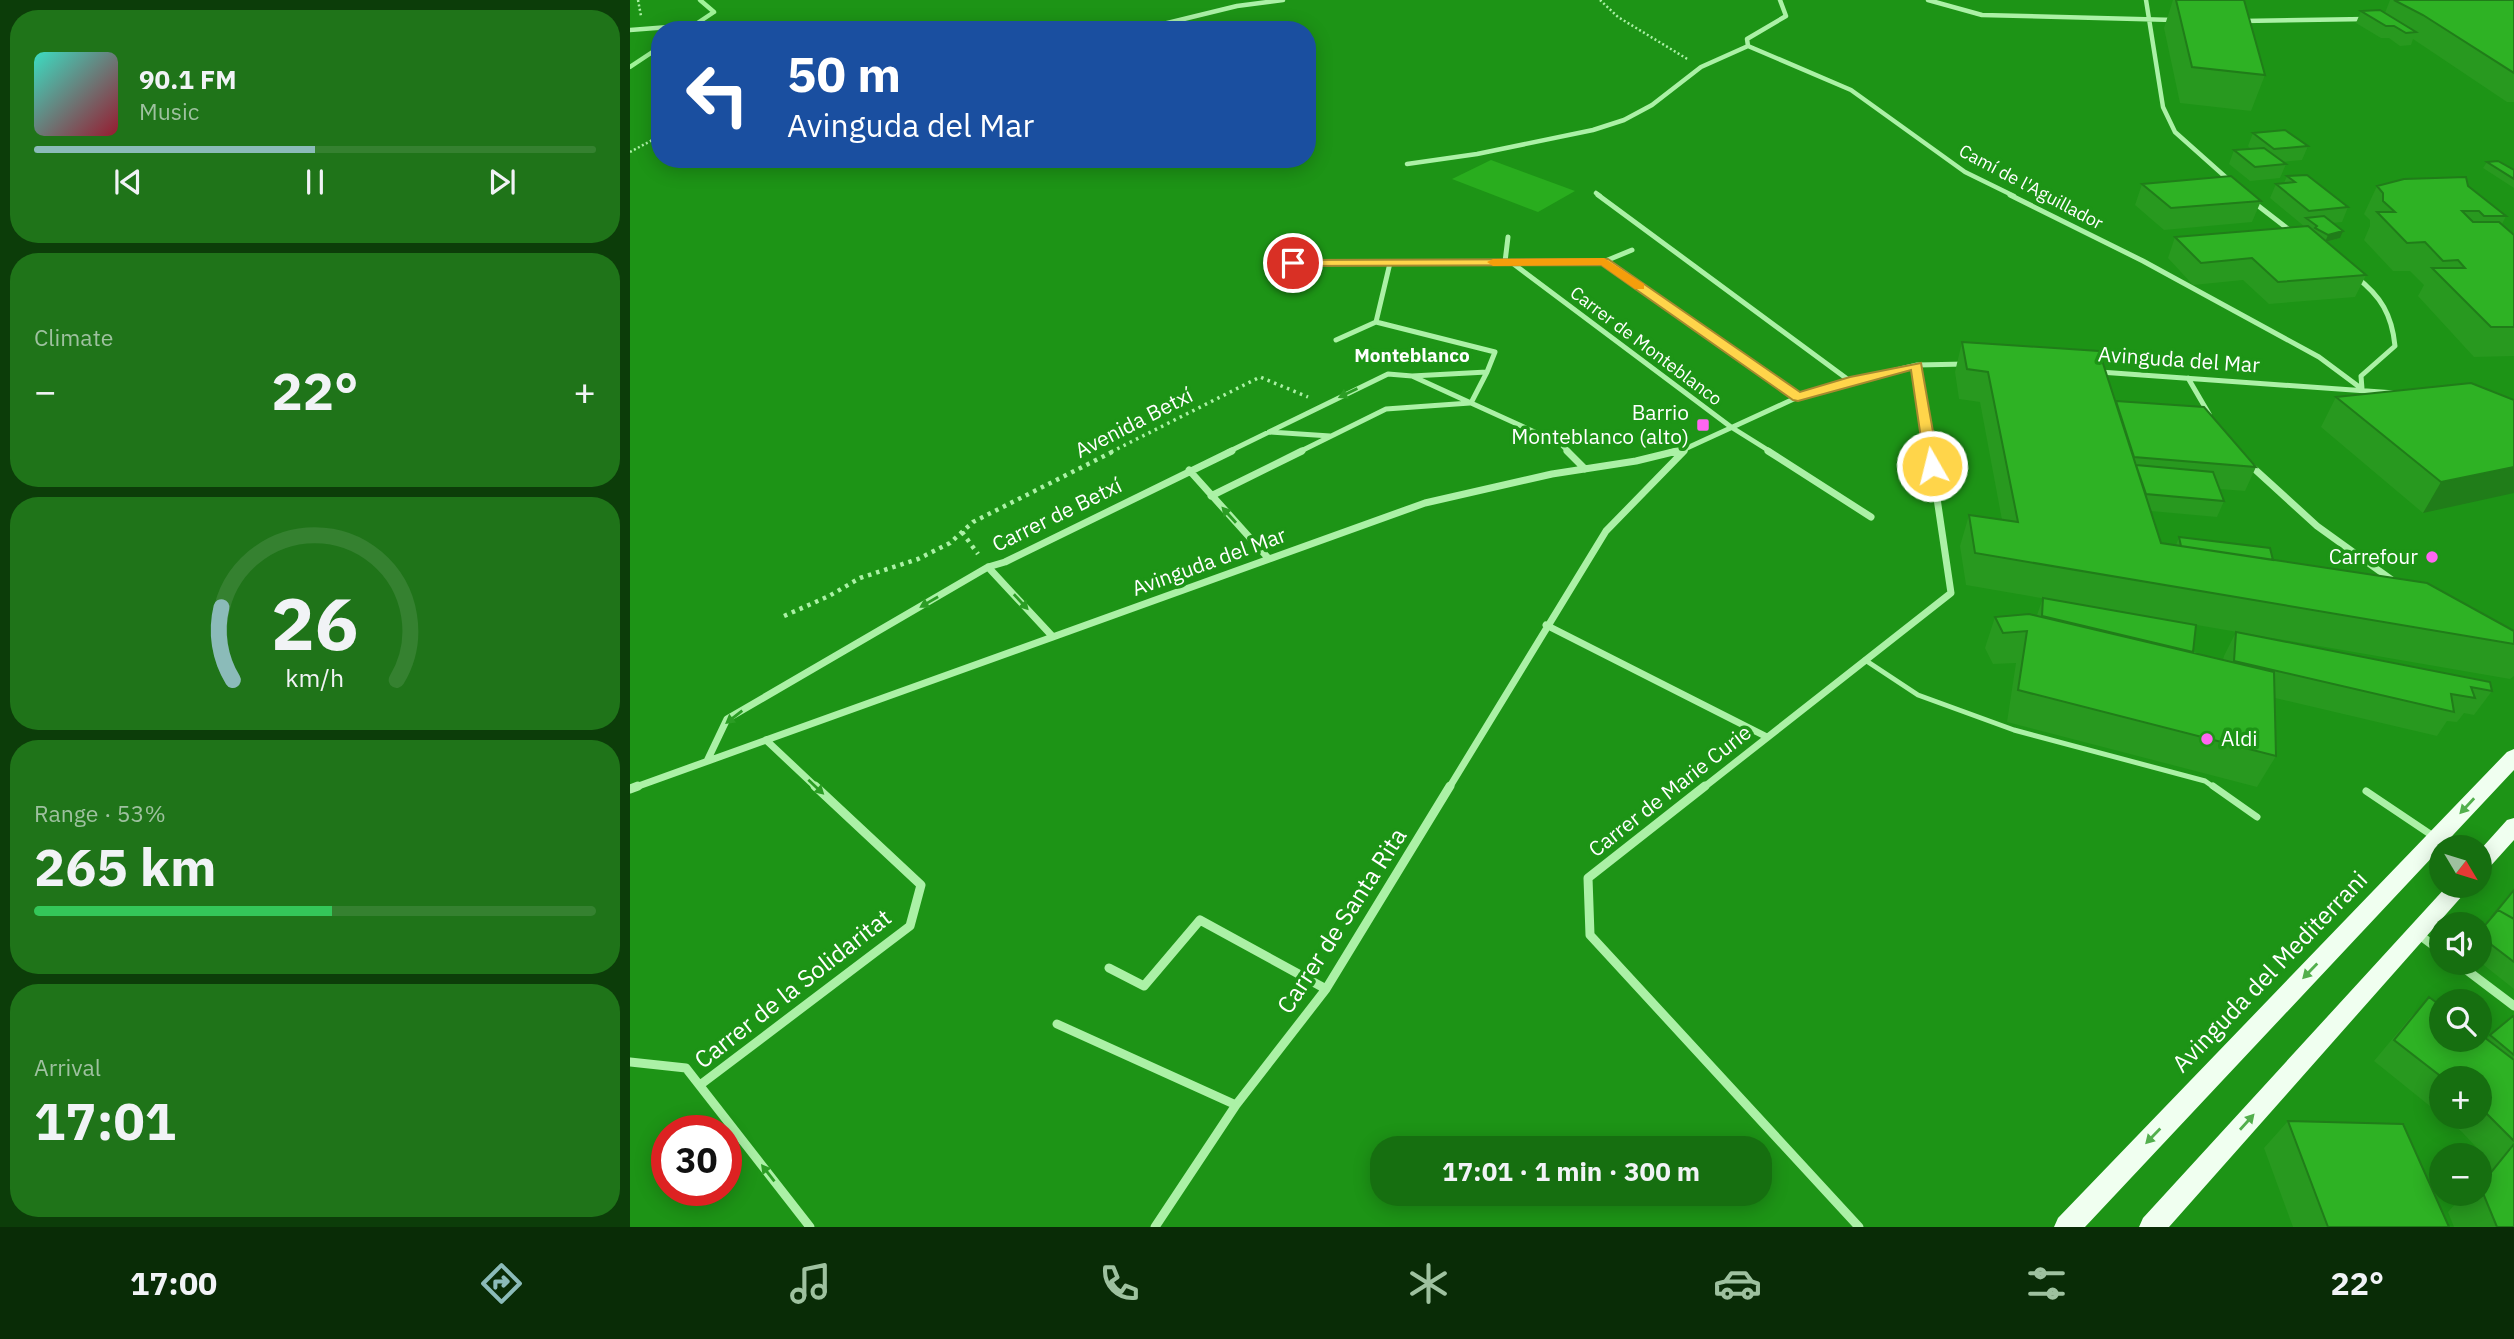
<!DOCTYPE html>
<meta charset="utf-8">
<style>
body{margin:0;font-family:"IBM Plex Sans",sans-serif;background:#1f7419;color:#f1f3f6;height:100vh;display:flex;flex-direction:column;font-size:26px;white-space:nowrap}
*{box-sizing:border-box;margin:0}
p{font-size:23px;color:#9ec19f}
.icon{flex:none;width:38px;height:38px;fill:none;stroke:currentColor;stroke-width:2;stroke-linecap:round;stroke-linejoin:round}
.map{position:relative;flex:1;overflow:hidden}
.side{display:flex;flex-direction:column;gap:10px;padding:10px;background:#0c3d09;width:630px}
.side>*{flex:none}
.banner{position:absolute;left:21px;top:21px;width:665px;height:147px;border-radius:28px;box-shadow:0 4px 18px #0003;background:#1a4fa0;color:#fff;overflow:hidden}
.needle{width:46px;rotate:128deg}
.buttons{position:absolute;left:1799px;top:835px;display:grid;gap:14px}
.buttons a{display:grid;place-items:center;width:63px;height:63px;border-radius:50%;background:#166f10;box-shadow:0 4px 18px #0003;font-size:35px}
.speed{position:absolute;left:21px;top:1115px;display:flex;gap:14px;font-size:35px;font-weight:700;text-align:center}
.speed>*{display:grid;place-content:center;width:91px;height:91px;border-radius:50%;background:#166f10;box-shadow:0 4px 18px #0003;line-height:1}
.speed .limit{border:10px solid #d22;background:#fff;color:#111}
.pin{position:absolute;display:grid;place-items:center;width:60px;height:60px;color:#fff;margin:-30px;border:4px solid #fff;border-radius:50%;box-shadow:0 2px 7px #0007}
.me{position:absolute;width:77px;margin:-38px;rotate:352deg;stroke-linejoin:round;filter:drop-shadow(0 0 5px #0008)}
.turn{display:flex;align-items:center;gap:24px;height:147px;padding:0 21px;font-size:32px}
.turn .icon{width:91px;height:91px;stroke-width:2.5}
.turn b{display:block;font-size:49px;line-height:60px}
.big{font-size:52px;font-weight:700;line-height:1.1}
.side .widget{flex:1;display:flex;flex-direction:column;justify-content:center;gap:10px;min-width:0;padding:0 24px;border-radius:28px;background:#1f7419}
.side .dial{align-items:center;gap:0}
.dial svg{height:182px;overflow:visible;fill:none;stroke:#358130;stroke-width:7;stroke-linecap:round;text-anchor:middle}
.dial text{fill:#f1f3f6;stroke:none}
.song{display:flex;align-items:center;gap:21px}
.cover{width:84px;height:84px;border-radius:10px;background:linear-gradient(135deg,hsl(170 70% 55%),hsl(350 70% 35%))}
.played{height:7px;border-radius:4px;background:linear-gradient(90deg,#8bbbb9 50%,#358130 50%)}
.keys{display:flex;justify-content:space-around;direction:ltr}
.heat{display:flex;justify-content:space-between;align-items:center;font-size:38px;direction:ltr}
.charge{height:10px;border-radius:5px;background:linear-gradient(90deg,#34c759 53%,#358130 0)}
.trip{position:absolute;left:740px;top:1136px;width:402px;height:70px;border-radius:28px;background:#166f10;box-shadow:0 4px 18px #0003;font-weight:700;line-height:70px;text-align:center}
.dock{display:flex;height:112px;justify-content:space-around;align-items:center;background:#092c06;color:#9ec19f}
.dock .icon{width:49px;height:49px}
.dock .on{color:#8bbbb9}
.dock b{font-size:32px;color:#f1f3f6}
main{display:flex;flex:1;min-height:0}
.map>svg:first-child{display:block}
.green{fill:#29ad1e}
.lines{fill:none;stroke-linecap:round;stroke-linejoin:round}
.stream{stroke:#a0f498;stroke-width:4.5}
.path-far2{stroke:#abf1a6;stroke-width:2.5;stroke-dasharray:2 2.5;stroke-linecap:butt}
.path-far1{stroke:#abf1a6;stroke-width:3.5;stroke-dasharray:2.5 4.5;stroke-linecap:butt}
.path{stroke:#abf1a6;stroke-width:4.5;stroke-dasharray:3.5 5;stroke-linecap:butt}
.service-far1{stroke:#abf1a6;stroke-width:5}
.service{stroke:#abf1a6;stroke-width:7}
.minor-far3{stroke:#abf1a6;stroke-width:4.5}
.minor-far2{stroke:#abf1a6;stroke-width:5}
.minor-far1{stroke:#abf1a6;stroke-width:7}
.minor{stroke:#abf1a6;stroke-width:9}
.primary{fill:#f0fff0;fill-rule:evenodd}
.wall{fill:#28991f}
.shaded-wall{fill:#207d19}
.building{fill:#2eb224;stroke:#207d19;stroke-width:2}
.oneway{fill:#2b9d24}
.oneway2{fill:#52af4c}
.route{fill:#ffd54a;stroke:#a68a30;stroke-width:2}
.slow{fill:#f59e0b}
.poi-dot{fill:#ff66f1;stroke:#1d9416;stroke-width:2.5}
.labels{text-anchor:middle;stroke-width:7;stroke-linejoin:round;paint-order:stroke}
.far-street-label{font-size:18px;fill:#fff;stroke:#1d9416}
.far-neighbourhood-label{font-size:19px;font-weight:bold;fill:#fff;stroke:#1d9416}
.street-label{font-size:21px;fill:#fff;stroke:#1d9416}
.poi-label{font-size:21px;fill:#fff;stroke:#1d9416;text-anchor:end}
.near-street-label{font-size:24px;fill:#fff;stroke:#1d9416}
</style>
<main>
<section class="side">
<div class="widget">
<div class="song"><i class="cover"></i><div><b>90.1 FM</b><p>Music</p></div></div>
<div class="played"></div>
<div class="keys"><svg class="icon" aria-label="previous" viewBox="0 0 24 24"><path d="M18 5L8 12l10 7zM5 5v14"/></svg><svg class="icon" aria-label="pause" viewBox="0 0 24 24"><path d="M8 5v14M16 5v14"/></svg><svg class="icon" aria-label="next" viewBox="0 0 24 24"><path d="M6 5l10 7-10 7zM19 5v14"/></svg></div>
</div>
<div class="widget"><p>Climate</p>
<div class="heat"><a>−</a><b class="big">22°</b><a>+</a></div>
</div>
<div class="widget dial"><svg viewBox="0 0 100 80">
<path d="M14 69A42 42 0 1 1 86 69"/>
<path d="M14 69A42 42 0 0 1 9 37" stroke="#8bbbb9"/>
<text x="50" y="56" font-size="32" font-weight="700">26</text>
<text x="50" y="72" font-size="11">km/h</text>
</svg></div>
<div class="widget"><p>Range · 53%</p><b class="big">265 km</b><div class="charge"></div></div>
<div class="widget"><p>Arrival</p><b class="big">17:01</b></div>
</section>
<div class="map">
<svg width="1884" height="1227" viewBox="0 0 1884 1227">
<rect width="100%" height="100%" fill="#1d9416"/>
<path class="green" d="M861,160L945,191L908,212L822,179Z"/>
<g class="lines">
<path class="stream" d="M57,30L84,12L70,0
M0,67L30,47"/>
<path class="path-far2" d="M8,0L11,16
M970,0L988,17L1059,60
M0,152L30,136"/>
<path class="path-far1" d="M481,452L630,377L678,397"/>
<path class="path" d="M332,532L348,554
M154,616L199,596L230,578L288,559L320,543L343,522L484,451"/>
<path class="service-far1" d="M1235,660L1288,695L1384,730L1575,781L1585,788"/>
<path class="service" d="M1583,786L1627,817
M1736,791L1803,836"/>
<path class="minor-far3" d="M1150,0L1156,16L1117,39L1118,46L1221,90L1335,172L1384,196
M1298,0L1352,15L1544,20
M1516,0L1533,107L1545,132L1600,181
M1612,21L1737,19
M0,30L65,25L130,30
M457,30L525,26L607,6L653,0
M777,164L847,154L963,130L994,120L1022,105L1071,67L1118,46
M966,193L970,196"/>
<path class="minor-far2" d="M968,195L1220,381
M1380,195L1513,261L1689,357L1732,389
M1622,201L1662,232
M875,262L878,237
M881,262L1101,427L1141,452
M973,262L1168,397
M638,263L973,262L1002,250
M760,263L746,322L865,352L857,372
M1726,277C1751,296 1762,315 1765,346L1731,376L1732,389
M706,340L746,322
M1287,365L1300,452
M857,372L841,403L782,376Z
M1470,372L1765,393
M1558,378L1579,414
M841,403L931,444L939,452
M639,432L700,436
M598,452L758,374L782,376
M669,452L756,409L840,403
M1040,452L1057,448L1168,397L1220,381L1287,365L1336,364
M1053,452L1056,449"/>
<path class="minor-far1" d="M937,451L955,469
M1138,451L1241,517
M1619,464L1687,526L1762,580
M559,470L639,559
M581,496L672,451
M358,567L423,637
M916,625L1137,737
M136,740L187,788
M77,761L97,719L358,567L375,562L602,451
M3,788L795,503L922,474L1006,461L1047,451
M819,788L976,531L1054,451
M1073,788L1321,593L1300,451"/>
<path class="minor" d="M1075,786L958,878L960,935L1229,1227
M0,789L8,786
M1788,934L1811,951
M1826,962L1884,1006
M479,968L514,986L570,920L696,989
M427,1024L606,1105
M0,1062L56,1068L180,1227
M70,1085L280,926L291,885L185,786
M525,1227L606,1105L696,989L820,786"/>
<path class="primary" d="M1884,749V770L1455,1227H1424L1428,1218L1877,752Z
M1884,818V840L1857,870L1850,873V850L1877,820Z
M1817,886H1841L1539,1227H1509L1513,1218Z"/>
</g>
<path class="wall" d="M1543,0H1614L1635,75L1621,111L1550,103L1534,28Z
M1760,0H1884V102H1877L1783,39L1781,45L1770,46L1759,38H1751L1726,23L1731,11L1755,13Z
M1623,133L1678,146L1672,160L1652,162L1656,164L1650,178L1620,181L1599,164L1604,150L1621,149L1618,146Z
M1857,162L1884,170V188L1853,168Z
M1657,176L1718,207L1712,222L1702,223L1710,238L1696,242L1736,275L1725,297L1639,304L1613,280L1563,285L1538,258L1545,237L1675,227L1640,198L1646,184L1654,183Z
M1512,184L1631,201L1622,222L1534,230L1505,205Z
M1747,186H1838L1876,216L1872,224L1884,235V356L1844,357L1788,296L1794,285L1780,271H1763L1734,240L1740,226V220L1734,214Z
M1332,342L1486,401L1626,467L1615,491L1590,489L1594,501L1587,517L1521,511L1531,543L1546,545L1549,537L1643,560L1884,631V676L1880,679L1336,585L1330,546L1339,515L1372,520L1350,402L1329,399L1325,372Z
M1706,397L1884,400L1793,513L1691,427Z
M1413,598L1563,652L1593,660L1594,656L1606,632L1862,691L1844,715L1834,713L1827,722L1817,721L1807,736L1645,698L1646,756L1627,787L1377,722L1386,663L1363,664L1355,648L1365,617L1407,615Z
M1884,889V989L1850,962V930Z
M1799,997L1856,1039L1884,1017V1227H1824L1818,1212L1834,1194H1850V1174L1860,1162L1832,1132L1813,1116H1850V1078H1811V1115L1744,1061L1779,1019Z
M1658,1121L1819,1227H1663L1634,1148Z"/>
<path class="shaded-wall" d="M1713,231L1710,238L1695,242L1698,235Z
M1884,467V493L1793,513L1811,482Z"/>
<path class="building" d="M1546,0H1614L1635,75L1562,67Z
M1764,0H1884V73L1793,15Z
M1750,10L1786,32L1776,33L1764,26H1756L1731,11Z
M1655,130L1678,146L1644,149L1623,133Z
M1634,148L1656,164L1625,167L1604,150Z
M1868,161L1884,170V179L1857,162Z
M1677,175L1718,207L1679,211L1646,184L1665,182L1657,176Z
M1601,176L1631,201L1541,208L1512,184Z
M1836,177L1838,186L1876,216H1854L1849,211H1832L1843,222H1869L1884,235V327H1861L1802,268H1835L1828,260L1813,261L1795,242L1777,243L1747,212H1765L1753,201V193L1747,186L1774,179Z
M1694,216L1713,231L1698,235L1685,228L1687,226L1676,218Z
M1678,226L1736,275L1648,282L1622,258L1571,263L1545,237Z
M1332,342L1469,351L1531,543L1797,583L1884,631V644L1345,553L1339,515L1388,522L1358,372L1337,369Z
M1841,383L1884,400V467L1811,482L1706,397Z
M1486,401L1574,407L1626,467L1504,457Z
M1506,465L1583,472L1594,501L1516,494Z
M1549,537L1640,548L1643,560L1551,546Z
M1413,598L1566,625L1563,652L1412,616Z
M1399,614L1644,672L1646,756L1388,690L1397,631L1373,633L1365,617Z
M1606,632L1860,682L1862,691L1841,687L1845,698L1821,694L1824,712L1604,661Z
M1884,890V919L1868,910L1861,918Z
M1868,910L1884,919V962L1850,936V931Z
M1799,997L1811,1006V1040H1850V1034L1884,1060V1141L1850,1107V1078H1813L1764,1040Z
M1883,1016L1884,1017V1055L1860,1035Z
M1658,1121L1773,1124L1819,1227H1698Z
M1884,1144V1227H1867L1850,1186Z"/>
<defs><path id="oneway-solid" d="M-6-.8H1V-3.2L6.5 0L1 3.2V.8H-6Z" transform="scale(1.75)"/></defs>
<g class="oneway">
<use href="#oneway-solid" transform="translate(718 393) rotate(154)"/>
<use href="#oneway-solid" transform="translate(599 515) rotate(-132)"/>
<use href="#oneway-solid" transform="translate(299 602) rotate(150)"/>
<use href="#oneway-solid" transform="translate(391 602) rotate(47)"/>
<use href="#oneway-solid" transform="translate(104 717) rotate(142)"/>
<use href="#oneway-solid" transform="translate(186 787) rotate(43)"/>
<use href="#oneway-solid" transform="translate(138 1173) rotate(-128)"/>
</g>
<g class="oneway2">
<use href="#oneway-solid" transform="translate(1837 806) rotate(133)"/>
<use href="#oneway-solid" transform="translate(1680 971) rotate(134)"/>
<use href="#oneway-solid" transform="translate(1617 1122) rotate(-48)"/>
<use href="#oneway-solid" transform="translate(1523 1136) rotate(134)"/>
</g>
<path class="route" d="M978,259L1170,392L1220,377L1291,363L1309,466L1302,471L1295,466L1281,370L1168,401L1163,400L971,265L663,266L657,263L663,260Z"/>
<path class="slow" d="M974,258L1014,284V289H1005L971,265L863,266L857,262L863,259Z"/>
<g class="poi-dot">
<rect x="1066" y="418" width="14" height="14" rx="3.5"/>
<circle cx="1802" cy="557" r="7"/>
<circle cx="1577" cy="739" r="7"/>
</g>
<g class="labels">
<g class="far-street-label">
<text transform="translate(1401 187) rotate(28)" y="6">Camí de l'Aguillador</text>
<text transform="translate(1016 346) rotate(37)" y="6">Carrer de Monteblanco</text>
</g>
<g class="far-neighbourhood-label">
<text x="782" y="362">Monteblanco</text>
</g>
<g class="street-label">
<text transform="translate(1549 360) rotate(4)" y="7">Avinguda del Mar</text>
<text transform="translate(504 423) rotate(-27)" y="7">Avenida Betxí</text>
<text transform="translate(427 515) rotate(-26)" y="7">Carrer de Betxí</text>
<text transform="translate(579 562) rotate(-20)" y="7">Avinguda del Mar</text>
<text transform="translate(1040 791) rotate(-38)" y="7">Carrer de Marie Curie</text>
</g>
<g class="poi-label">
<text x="1059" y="420">Barrio<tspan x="1059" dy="24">Monteblanco (alto)</tspan></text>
<text x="1788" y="564">Carrefour</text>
<text x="1591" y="746" text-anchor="start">Aldi</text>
</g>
<g class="near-street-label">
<text transform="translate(712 921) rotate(-57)" y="8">Carrer de Santa Rita</text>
<text transform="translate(1640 972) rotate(-46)" y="8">Avinguda del Mediterrani</text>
<text transform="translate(163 989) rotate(-38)" y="8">Carrer de la Solidaritat</text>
</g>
</g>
</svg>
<div class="buttons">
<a><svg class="needle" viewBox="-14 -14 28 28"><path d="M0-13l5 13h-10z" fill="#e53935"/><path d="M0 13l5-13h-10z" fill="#9ec19f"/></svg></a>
<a><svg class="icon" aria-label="sound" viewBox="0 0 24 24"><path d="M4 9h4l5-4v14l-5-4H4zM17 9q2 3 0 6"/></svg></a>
<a><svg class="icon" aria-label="search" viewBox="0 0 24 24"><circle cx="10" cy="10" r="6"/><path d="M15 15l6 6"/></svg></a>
<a>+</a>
<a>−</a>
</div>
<div class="speed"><div class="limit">30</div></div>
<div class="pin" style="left:663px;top:263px;background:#d93025"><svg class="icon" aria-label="arrive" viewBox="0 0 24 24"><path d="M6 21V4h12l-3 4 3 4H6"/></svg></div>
<svg class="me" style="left:1302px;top:466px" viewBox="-20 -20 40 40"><circle r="17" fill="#ffd54a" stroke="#fff" stroke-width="3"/><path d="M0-11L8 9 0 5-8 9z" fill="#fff"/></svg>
<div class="trip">17:01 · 1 min · 300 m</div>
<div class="banner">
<div class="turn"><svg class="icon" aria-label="left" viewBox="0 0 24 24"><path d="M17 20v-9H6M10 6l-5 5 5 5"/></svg><div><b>50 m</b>Avinguda del Mar</div></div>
</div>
</div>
</main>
<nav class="dock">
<b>17:00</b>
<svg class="icon on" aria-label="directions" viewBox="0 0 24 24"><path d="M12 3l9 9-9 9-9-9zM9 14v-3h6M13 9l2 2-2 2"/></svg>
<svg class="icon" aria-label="music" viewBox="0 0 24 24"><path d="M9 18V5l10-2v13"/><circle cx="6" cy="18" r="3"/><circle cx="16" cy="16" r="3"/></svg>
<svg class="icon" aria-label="phone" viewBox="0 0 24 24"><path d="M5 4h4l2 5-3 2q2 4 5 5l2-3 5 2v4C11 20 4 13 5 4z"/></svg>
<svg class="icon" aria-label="climate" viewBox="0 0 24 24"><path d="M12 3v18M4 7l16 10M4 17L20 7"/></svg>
<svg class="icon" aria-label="car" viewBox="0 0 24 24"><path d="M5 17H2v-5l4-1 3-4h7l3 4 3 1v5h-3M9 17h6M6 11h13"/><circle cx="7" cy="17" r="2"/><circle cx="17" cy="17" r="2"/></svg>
<svg class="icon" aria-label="filters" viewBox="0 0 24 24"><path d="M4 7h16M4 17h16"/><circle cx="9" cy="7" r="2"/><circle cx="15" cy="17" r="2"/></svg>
<b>22°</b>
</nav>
